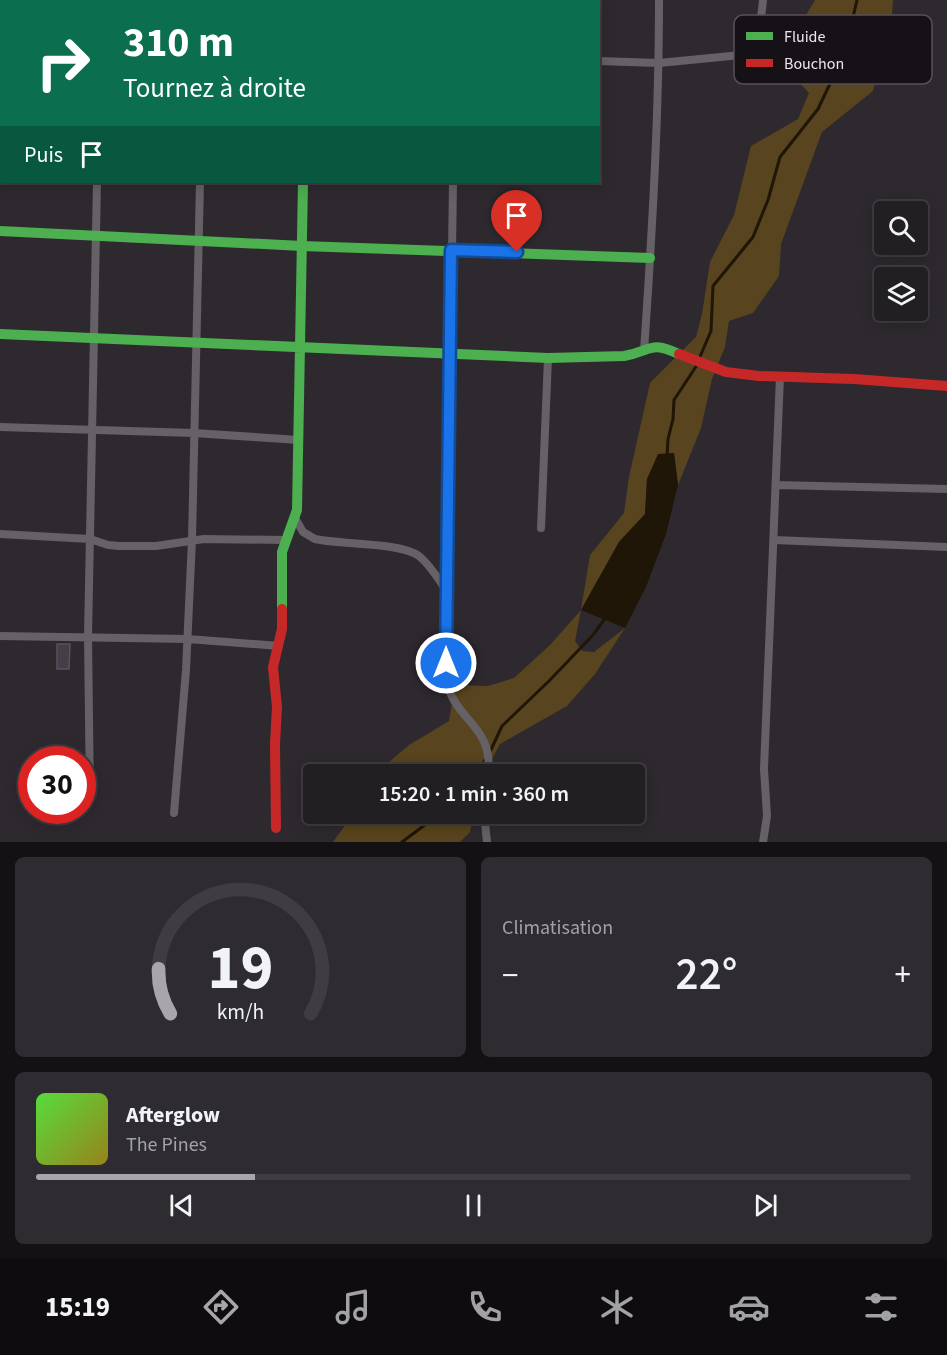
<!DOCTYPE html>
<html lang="fr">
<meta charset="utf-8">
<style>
body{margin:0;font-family:"Source Sans 3",sans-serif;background:#2e2c30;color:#f1f3f6;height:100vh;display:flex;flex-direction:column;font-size:22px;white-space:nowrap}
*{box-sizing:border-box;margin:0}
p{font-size:20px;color:#a2a2a6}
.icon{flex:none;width:33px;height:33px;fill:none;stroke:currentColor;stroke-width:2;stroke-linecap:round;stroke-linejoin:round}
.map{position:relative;height:842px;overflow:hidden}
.side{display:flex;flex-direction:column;gap:15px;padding:15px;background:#131113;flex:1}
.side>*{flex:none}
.hud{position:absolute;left:0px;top:0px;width:600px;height:183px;box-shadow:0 3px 15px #0003,0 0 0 2px #3f3d41;background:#0b6e4f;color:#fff;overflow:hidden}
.fabs{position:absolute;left:874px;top:201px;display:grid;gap:12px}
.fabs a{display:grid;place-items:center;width:54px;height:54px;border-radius:6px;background:#221f23;box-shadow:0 3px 15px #0003,0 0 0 2px #3f3d41;font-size:30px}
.speed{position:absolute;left:18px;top:746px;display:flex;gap:12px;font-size:30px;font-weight:700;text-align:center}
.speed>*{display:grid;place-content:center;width:78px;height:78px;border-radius:50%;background:#221f23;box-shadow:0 3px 15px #0003,0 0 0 2px #3f3d41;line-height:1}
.speed .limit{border:9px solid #d22;background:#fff;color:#111}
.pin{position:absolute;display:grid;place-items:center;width:51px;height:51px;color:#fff;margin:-62px -26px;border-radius:50% 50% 50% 0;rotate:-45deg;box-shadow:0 0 6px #0007}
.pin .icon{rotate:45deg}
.me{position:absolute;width:66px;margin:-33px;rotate:0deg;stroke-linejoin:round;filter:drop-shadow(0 0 4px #0008)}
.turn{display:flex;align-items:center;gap:21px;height:126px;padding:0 24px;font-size:27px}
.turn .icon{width:78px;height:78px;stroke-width:2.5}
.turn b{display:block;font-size:42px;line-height:51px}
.then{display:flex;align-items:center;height:57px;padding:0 24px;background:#0003;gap:12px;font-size:22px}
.big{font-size:45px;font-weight:600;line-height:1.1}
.side .tile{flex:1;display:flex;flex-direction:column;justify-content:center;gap:9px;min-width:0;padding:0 21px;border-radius:9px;background:#2e2c30}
.side .dial{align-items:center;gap:0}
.dial svg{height:156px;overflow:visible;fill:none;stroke:#3f3d41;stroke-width:7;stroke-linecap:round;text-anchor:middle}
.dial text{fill:#f1f3f6;stroke:none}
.song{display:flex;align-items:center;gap:18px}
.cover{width:72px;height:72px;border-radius:9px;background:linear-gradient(135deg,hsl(110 70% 55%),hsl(50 70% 35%))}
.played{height:6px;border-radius:3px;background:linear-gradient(90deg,#aaa4ab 25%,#3f3d41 25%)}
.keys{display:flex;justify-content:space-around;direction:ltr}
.heat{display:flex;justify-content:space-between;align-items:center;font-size:33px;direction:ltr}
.side .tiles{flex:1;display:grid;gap:15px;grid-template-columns:1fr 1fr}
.tile:last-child{grid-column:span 2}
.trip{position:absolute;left:303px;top:764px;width:342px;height:60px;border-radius:6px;background:#221f23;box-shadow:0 3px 15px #0003,0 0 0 2px #3f3d41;font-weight:600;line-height:60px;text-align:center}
.dock{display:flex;height:96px;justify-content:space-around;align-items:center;background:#0e0c0e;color:#a2a2a6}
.dock .icon{width:42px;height:42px}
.dock .on{color:#aaa4ab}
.dock b{font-size:27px;color:#f1f3f6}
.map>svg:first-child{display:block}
.green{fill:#58441e}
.water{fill:#1f1607}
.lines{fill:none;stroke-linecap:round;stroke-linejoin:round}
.stream{stroke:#1f1607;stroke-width:3}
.building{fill:#463d48;stroke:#585359;stroke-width:1.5}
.street{stroke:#656166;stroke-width:8}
.fast{stroke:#4caf50;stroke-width:10}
.jam{stroke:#c62828;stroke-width:10}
.route-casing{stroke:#114b97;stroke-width:15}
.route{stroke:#1a73e8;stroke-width:10}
.key{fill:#151116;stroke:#565157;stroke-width:1.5}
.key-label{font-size:16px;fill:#ede6ee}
</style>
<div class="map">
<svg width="947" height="842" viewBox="0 0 947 842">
<rect width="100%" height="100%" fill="#2e292f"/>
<path class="green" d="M815,0H893L891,28L873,91L822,132L781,244L779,276L753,313L729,321L725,347L712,379L701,428L678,485L674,453L647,479L645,514L619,542L581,610L575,641L582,651L594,652L625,628L595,674L567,706L500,744L484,774H375L409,745L449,721L455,685L488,686L514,678L551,644L581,610L590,555L624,513L629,477L650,383L696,337L702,314L710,262L734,215L751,146L798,119L809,93L795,78L800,25Z
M354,813H474L470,832L460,842H333Z"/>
<path class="water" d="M674,453L678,485L666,534L646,587L625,628L581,610L619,542L645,514L647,479L658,454Z"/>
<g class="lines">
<path class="stream" d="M699,359L711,331L713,286L753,237L768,200L780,157L818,109L845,52L857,0
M667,456L668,439L673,419L674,400L697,365
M489,754L502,726L549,681L593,635L606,617
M477,774L485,760
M402,842L441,813"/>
</g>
<path class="building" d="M331,0H378L331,2Z
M57,644H70L69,669H57Z"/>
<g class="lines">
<path class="street" d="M456,0V2
M103,2L104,0
M206,2V0
M313,2V0
M0,17H2
M598,61L659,63L741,55C759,41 761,22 763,0
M0,109H2
M453,182L446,677C452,721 494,723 488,774
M644,351C652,234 659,117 659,0
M0,427L194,433L299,440
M776,485L947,489
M295,518L303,532L315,539C341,545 400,542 419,556C430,565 438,578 445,589
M541,528L548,358
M0,534L90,539L108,545L119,546H156L204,539L286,540
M774,540L947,547
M0,636L188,639L279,646
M90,800L88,636L97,182
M174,813L186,670L192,540L200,182
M484,813L487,842
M763,842L767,816L764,769L780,376"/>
<path class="fast" d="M0,231L302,246L650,258
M0,334L548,358L624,356C652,351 649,340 679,354
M282,609V552L297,510L303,182"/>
<path class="jam" d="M679,354L726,372L759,376L854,379L947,386
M276,828L275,744L277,707L273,667L282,629V609"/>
</g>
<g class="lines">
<g class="route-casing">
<path id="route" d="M446,663L451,250L517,252"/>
</g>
<use href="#route" class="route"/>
</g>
<rect x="734" y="15" width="198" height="69" rx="9" class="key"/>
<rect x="746" y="32" width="27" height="8" fill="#4caf50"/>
<rect x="746" y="59" width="27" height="8" fill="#c62828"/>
<g class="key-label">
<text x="784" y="42">Fluide</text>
<text x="784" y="69">Bouchon</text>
</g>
</svg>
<div class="fabs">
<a><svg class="icon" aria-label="search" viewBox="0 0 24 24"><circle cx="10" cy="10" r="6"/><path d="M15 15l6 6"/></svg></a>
<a><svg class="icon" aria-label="layers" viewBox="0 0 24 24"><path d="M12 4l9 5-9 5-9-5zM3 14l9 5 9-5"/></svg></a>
</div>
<div class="speed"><div class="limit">30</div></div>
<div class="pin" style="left:517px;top:252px;background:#d93025"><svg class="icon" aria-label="arrive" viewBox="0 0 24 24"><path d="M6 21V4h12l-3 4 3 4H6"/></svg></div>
<svg class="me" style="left:446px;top:663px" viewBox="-20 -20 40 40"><circle r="17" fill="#1a73e8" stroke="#fff" stroke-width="3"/><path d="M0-11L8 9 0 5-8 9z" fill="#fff"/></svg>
<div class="trip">15:20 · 1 min · 360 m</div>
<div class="hud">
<div class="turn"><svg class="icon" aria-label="right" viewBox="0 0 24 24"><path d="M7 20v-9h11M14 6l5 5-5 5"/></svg><div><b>310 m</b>Tournez à droite</div></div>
<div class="then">Puis<svg class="icon" aria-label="arrive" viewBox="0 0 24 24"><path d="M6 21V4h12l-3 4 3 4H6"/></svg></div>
</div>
</div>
<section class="side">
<div class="tiles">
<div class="tile dial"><svg viewBox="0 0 100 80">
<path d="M14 69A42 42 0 1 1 86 69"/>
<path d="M14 69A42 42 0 0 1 8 46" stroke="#aaa4ab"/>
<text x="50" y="56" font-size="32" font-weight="700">19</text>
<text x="50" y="72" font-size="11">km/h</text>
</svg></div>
<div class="tile"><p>Climatisation</p>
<div class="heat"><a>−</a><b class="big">22°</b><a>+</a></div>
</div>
<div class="tile">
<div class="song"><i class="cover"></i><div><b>Afterglow</b><p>The Pines</p></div></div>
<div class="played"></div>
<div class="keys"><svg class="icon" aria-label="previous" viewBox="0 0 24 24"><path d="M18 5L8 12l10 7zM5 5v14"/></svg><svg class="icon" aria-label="pause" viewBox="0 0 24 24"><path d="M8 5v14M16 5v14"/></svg><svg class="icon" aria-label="next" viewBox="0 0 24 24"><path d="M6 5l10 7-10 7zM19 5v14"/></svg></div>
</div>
</div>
</section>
<nav class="dock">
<b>15:19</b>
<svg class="icon on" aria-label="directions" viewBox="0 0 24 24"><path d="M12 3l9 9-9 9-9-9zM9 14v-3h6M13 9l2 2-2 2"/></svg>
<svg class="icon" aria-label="music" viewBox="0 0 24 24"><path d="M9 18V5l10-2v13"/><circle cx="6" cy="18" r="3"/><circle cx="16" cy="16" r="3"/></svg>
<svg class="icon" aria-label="phone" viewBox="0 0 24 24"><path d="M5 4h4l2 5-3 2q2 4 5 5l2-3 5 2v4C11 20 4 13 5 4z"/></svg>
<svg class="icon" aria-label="climate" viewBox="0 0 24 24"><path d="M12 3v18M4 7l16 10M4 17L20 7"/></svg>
<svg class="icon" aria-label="car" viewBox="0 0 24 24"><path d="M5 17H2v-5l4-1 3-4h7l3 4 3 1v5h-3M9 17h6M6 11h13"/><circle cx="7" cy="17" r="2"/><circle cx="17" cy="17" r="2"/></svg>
<svg class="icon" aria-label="filters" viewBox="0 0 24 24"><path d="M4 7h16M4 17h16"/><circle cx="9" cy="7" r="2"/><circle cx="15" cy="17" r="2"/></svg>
</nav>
